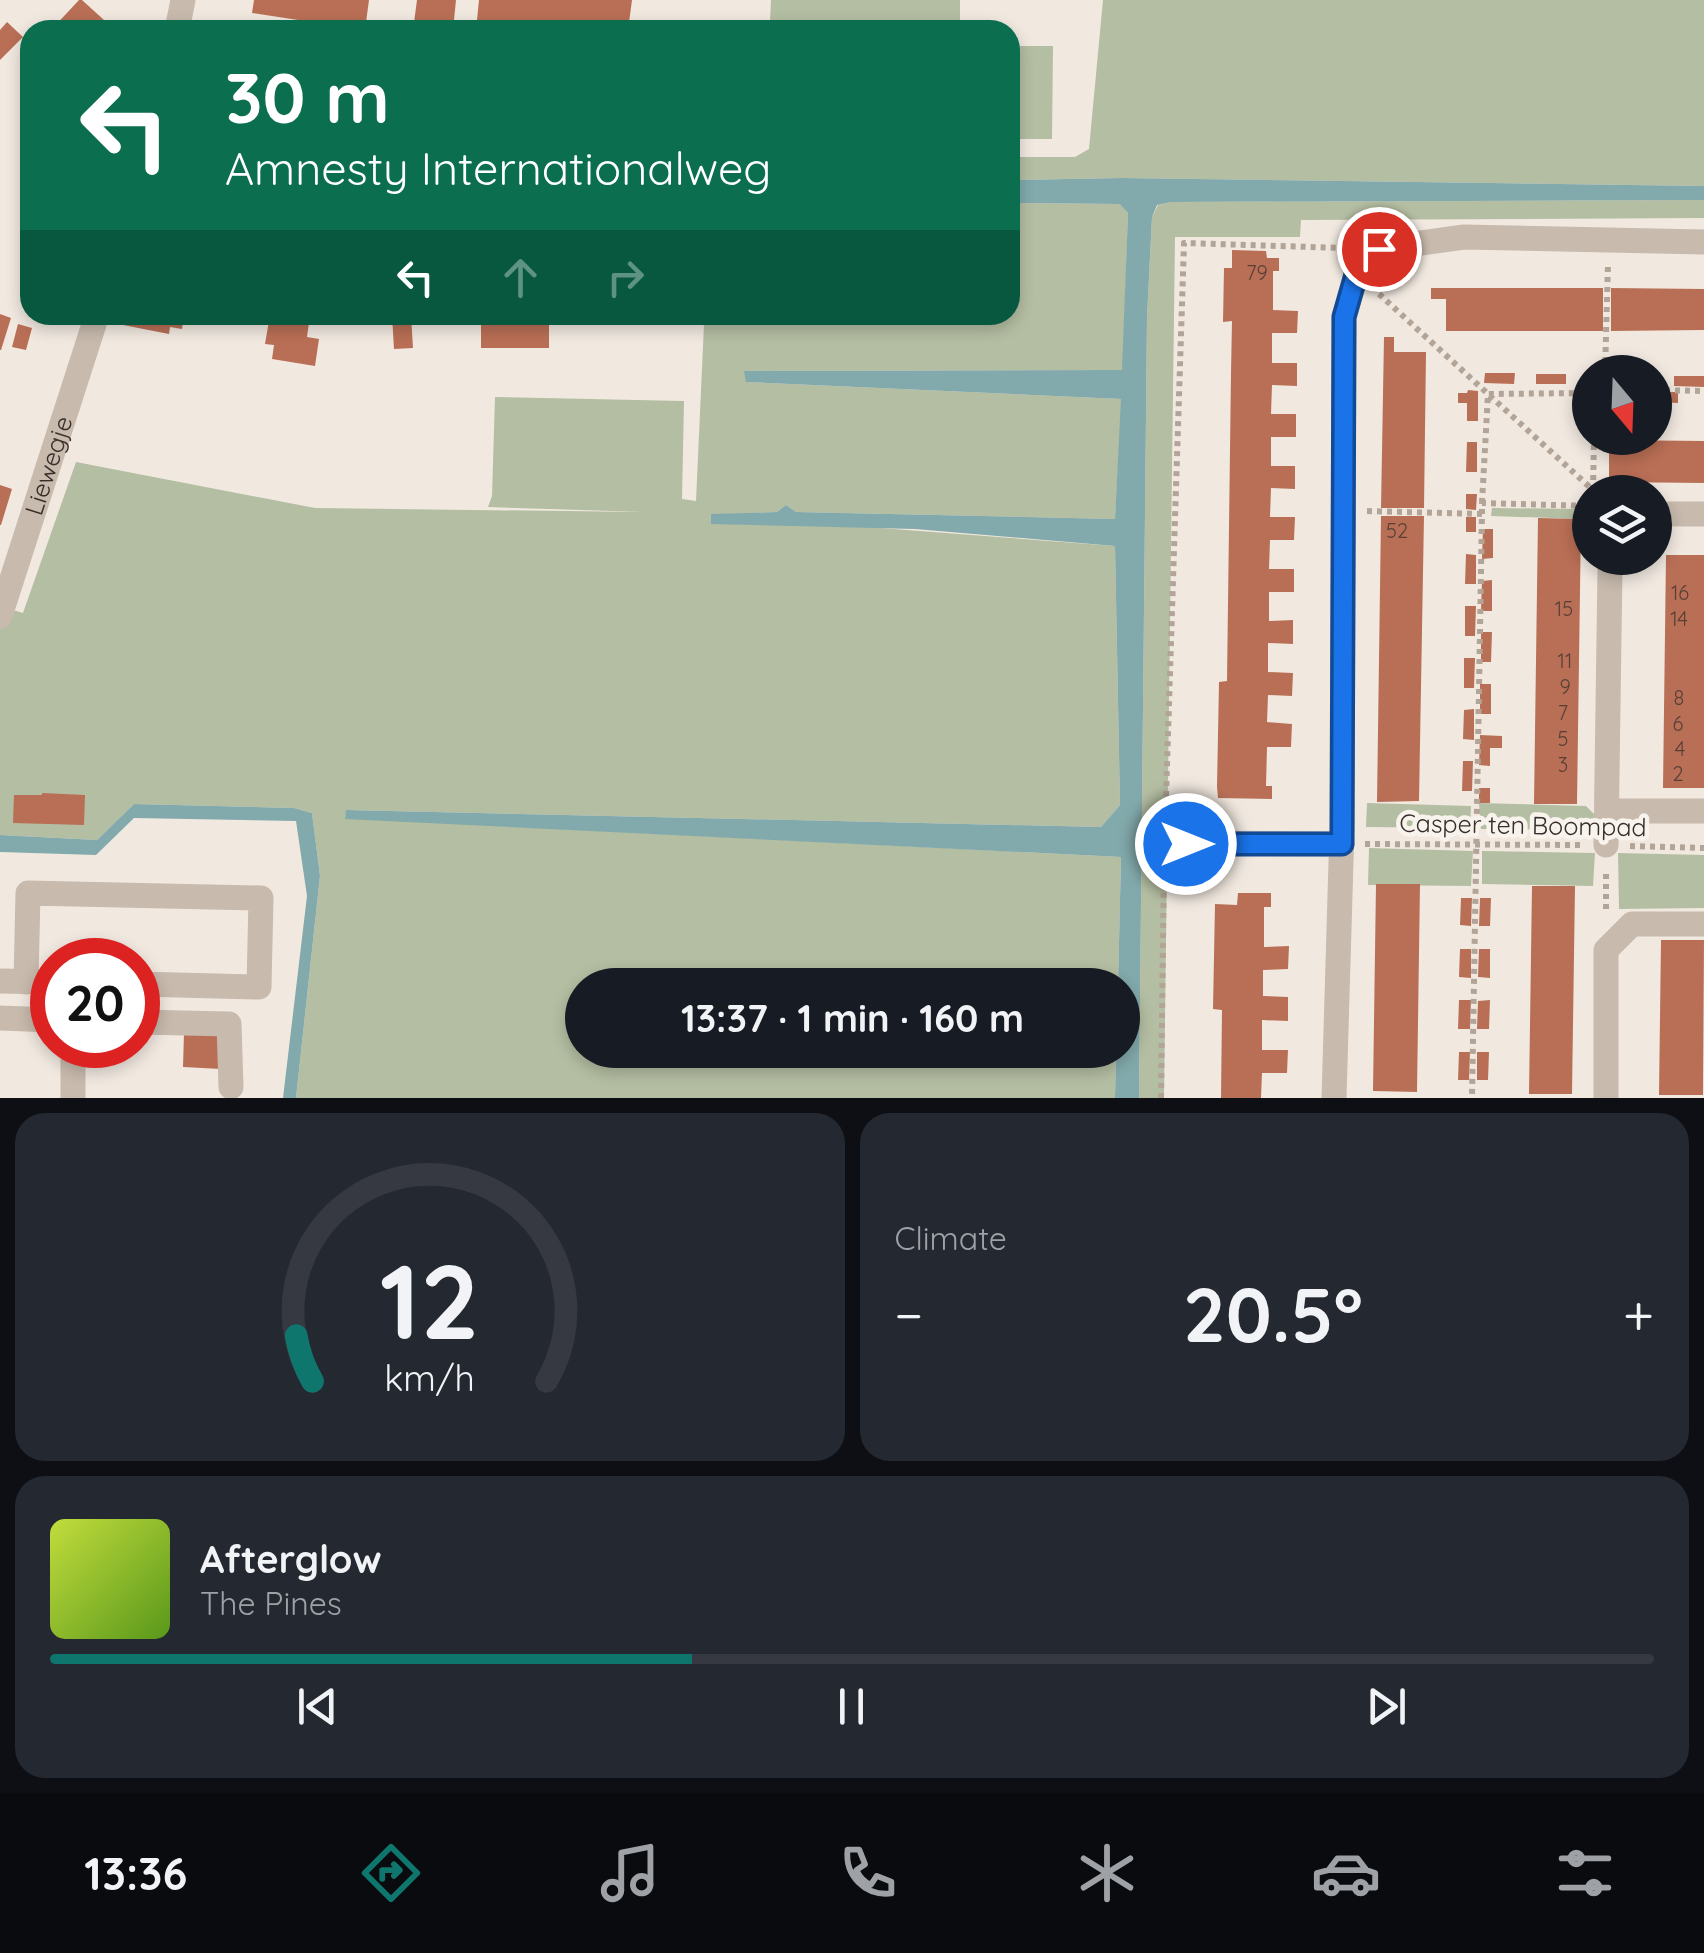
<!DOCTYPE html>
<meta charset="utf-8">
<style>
body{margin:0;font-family:Quicksand,sans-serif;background:#242831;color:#f1f3f6;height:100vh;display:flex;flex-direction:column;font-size:38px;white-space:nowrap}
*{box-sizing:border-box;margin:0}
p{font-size:32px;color:#9ea1a6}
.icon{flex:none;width:55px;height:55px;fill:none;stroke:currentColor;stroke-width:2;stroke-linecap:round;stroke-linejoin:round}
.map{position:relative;height:1098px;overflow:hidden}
.sheet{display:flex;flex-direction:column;gap:15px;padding:15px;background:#0d0f14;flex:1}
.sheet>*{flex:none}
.hud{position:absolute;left:20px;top:20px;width:1000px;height:305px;border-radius:30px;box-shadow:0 5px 15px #0003;background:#0b6e4f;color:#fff;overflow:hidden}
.needle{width:65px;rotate:161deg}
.buttons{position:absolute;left:1572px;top:355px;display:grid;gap:20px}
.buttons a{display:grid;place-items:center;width:100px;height:100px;border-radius:50%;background:#171b24;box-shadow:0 5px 15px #0003;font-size:50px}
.speed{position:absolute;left:30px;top:938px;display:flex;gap:20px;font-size:50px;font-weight:700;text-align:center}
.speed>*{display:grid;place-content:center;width:130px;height:130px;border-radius:50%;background:#171b24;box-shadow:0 5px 15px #0003;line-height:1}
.speed .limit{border:15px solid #d22;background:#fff;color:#111}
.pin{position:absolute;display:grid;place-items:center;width:85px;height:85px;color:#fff;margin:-42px;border:5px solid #fff;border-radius:50%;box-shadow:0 2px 10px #0007}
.me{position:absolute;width:110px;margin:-55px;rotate:90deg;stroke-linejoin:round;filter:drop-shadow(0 0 8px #0008)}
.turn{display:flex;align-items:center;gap:35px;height:210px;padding:0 40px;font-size:45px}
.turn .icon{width:130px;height:130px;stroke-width:2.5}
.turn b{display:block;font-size:70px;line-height:85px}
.lanes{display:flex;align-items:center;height:95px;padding:0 40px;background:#0003;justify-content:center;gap:50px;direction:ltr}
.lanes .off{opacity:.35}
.big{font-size:75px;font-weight:700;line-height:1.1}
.sheet .card{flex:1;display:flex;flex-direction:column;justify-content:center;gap:15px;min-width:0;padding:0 35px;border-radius:30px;background:#242831}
.sheet .dial{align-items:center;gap:0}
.dial svg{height:260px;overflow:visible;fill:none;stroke:#363941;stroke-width:7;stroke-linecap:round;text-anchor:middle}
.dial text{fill:#f1f3f6;stroke:none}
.song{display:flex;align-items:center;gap:30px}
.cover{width:120px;height:120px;border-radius:15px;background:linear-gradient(135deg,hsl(70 70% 55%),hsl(90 70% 35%))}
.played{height:10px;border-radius:5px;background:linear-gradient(90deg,#0f766e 40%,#363941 40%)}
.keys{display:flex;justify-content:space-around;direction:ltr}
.heat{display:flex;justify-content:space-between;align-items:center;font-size:55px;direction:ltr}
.sheet .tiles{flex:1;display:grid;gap:15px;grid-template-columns:1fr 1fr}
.card:last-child{grid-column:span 2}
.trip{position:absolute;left:565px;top:968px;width:575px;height:100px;border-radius:50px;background:#171b24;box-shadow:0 5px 15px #0003;font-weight:700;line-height:100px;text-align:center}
.tabs{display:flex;height:160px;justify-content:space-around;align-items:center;background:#090b0e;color:#9ea1a6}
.tabs .icon{width:70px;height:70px}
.tabs .current{color:#0f766e}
.tabs b{font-size:45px;color:#f1f3f6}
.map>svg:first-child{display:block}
.green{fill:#b4bea2}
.water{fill:#82a9ab}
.building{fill:#b96f56}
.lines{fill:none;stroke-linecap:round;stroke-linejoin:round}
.path{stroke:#b3a498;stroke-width:6;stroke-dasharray:5 5;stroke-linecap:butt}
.minor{stroke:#c8baad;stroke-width:25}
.route-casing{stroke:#114b97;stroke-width:25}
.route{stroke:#1a73e8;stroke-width:18}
.labels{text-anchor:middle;stroke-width:9;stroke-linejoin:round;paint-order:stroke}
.number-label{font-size:20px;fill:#583f36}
.street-label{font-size:25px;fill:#372f2b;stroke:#f9f3ed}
</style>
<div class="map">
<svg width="1704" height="1098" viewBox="0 0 1704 1098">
<rect width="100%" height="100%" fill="#f1e9e0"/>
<path class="green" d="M771,0H960V24L770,21Z
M1103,0H1704V186L1122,178L1010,180V157H1075L1089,149Z
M1010,46H1053L1052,139H1010Z
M1704,200V218L1301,220L1300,237H1175L1164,1098H1139L1147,318L1152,217L1158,205L1172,202Z
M1010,203L1121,204L1128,213L1123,370L745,371L747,382L1122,399L1115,519L796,512L786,505L777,512L711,515L1115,546L1120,805L1101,827L347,810L345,818L1121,857L1118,985H582V1050H1116L1115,1098H296L320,876L312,813L294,808L134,804L97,840L0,835V606L23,613L76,462L315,508L642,512L488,507L492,496L495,397L684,401L682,499L696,501L704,324L647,322V315H1010Z
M1492,508L1582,509L1581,519L1491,516Z
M1367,803L1471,806L1470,828L1366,827Z
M1479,803L1586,806L1596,816L1598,830L1481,829Z
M1369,848L1473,851L1471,886L1368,885Z
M1482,851L1595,853L1593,886L1482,884Z
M1618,853L1704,855V908L1619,909Z"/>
<path class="water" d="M1122,178L1704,186V200L1172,202L1157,205L1152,217L1147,318L1139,1098H1115L1116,1050H1122V985H1118L1121,857L345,819L346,810L1101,827L1120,805L1115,546L915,529L711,524V514L777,512L786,505L796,512L1115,519L1121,399L746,382L744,371L1122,370L1128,213L1120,204L1010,203V180Z
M134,804L294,808L312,813L320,876L296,1098H283L307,896L296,821L134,818L96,855L0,852V835L97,840Z"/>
<path class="building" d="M79,0H82L115,30H51Z
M254,0H369L365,30H297L298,20L252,13Z
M417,0H456L453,30H413Z
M479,0H632L628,30H476Z
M7,22L23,37L0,60V30Z
M1232,250L1266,251L1267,258H1279V271H1273V310L1298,311L1297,333H1272V363H1297V386L1272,385L1271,414H1296V437H1271V466H1295V489L1271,488L1270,517H1295L1294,540H1270L1269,569H1294V592H1269V621L1293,620V644L1268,643V672L1293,673L1292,696L1268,695L1267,722L1292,724L1291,747H1267L1266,786H1272V799L1218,798L1217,787L1219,682L1227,681L1231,373L1232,321L1223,322L1224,268H1232Z
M1431,288H1603V331H1446V299H1431Z
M1611,288L1704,289V330L1611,331Z
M0,314L11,318L1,350H0Z
M120,315H184L182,329L170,327L169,334L118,324Z
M270,315H310L307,337L319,339L315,366L272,359L274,345L265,344Z
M392,315H411L413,348L394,349Z
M481,315H549V348H481Z
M18,324L32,328L26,350L12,347Z
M1384,337H1394V352H1426L1424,508H1381Z
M1485,373H1515L1514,384L1484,383Z
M1536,374H1566V384H1536Z
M1674,376H1704V387L1674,386Z
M1468,390L1478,391V421H1467V403H1458V393H1467Z
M1655,392H1678V403L1655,402Z
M1609,440L1704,441V483L1609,482Z
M1467,442H1477V472H1466Z
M0,485L12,489L1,525H0Z
M1466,494H1477L1476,510L1466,509Z
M1381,516H1424L1419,801L1377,802Z
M1466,517H1476V532H1466Z
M1538,518L1581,519L1577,804H1534Z
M1483,529H1493V558L1482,559Z
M1466,554L1476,555V584H1465Z
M1666,555H1704V788H1663Z
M1492,580V611H1481L1482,581Z
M1465,606H1476L1475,636H1465Z
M1481,632H1492L1491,662H1481Z
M1464,658H1475L1474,688H1464Z
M1480,684H1491V714H1480Z
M1474,709V740L1463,739L1464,710Z
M1480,735L1502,736V748H1490V766L1479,765Z
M1463,761H1473L1472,791H1462Z
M1479,788H1490V803H1479Z
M42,793L85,795L84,825L13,823L14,795H42Z
M1376,884H1420L1417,1092L1373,1091Z
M1532,886H1575L1572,1094H1529Z
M1238,893H1271V907H1264V947L1289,946L1288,969L1263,970V996L1288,997V1021L1262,1020V1050H1288L1287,1073H1262L1261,1098H1221L1222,1010L1213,1009L1215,904L1237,905Z
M1461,898H1472L1471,926L1460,925Z
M1480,898H1491L1490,926H1479Z
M1661,940H1704L1703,1095H1659Z
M1460,949H1471V978L1459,977Z
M1479,949H1490V978L1478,977Z
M1459,1000H1471L1470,1029H1458Z
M1490,1000L1489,1029H1477L1478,1001Z
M184,1032L222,1033L221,1069L183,1067Z
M1459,1052H1470L1469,1080H1458Z
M1477,1052H1489L1488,1080H1477Z"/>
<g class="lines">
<path class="path" d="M1379,294L1595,492
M1605,372L1608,264
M1655,390L1704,391
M1593,490L1594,438
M1482,503L1488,394L1590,393
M1367,511L1482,514L1472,1098
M1482,514V503L1590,506
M1165,826L1184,243L1343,248
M1365,844L1583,845
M1630,846L1704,848
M1606,909V872
M1161,1098L1164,858"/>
<g class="minor">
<path d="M177,30L183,0"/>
<path d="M1655,518L1669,514H1704"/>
<path id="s1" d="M0,616L97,315"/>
<path d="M1607,811H1704"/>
<path d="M1186,843L1342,844"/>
<path d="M1606,845L1610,568L1615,558"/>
<path d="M0,981L52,982"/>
<path d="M26,982L28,893L261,898L259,987L138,984"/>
<path d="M0,1018L52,1020"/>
<path d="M138,1022L229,1024L231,1087"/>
<path d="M73,1098V1045"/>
<path d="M1334,1098L1342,828L1344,317L1358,268L1379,249L1464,237L1704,242"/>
<path d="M1606,1098V950L1632,924H1704"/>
</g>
</g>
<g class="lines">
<g class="route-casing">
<path id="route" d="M1186,844H1342L1344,317L1358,268L1379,249"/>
</g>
<use href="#route" class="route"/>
</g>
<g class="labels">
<g class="number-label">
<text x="1257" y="280">79</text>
<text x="1397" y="538">52</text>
<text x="1680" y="600">16</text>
<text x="1564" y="616">15</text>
<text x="1679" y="626">14</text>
<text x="1565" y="668">11</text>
<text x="1565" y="694">9</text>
<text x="1679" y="705">8</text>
<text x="1563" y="720">7</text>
<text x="1678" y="731">6</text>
<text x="1563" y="746">5</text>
<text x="1680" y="756">4</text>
<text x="1563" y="772">3</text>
<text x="1678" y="781">2</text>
</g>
<g class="street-label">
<text dy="9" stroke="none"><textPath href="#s1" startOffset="158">Liewegje</textPath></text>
<text transform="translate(1523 825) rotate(1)" y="9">Casper ten Boompad</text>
</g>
</g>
</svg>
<div class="buttons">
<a><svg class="needle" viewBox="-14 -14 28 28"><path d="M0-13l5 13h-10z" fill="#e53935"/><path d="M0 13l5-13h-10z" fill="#9ea1a6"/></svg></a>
<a><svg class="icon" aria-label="layers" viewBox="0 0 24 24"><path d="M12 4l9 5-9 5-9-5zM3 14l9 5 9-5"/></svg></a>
</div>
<div class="speed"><div class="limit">20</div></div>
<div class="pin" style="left:1379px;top:249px;background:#d93025"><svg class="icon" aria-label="arrive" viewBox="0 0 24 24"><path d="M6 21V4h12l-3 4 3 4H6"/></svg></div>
<svg class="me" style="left:1186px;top:844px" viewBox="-20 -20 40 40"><circle r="17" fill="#1a73e8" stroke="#fff" stroke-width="3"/><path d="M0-11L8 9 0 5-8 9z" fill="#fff"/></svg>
<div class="trip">13:37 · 1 min · 160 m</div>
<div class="hud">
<div class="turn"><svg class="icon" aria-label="left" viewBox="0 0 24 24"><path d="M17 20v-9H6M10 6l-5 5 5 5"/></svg><div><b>30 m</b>Amnesty Internationalweg</div></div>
<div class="lanes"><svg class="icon" aria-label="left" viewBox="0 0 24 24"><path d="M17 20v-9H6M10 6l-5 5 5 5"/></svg><svg class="icon off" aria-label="ahead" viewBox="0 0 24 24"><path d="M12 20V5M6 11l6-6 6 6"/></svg><svg class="icon off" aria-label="right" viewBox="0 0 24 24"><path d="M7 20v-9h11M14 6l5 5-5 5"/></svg></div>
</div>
</div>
<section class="sheet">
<div class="tiles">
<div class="card dial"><svg viewBox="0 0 100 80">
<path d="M14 69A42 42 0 1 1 86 69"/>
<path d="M14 69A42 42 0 0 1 9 55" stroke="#0f766e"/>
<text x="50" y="56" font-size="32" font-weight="700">12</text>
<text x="50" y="72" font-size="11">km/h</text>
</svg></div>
<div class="card"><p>Climate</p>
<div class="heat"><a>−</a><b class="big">20.5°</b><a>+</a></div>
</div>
<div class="card">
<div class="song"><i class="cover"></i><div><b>Afterglow</b><p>The Pines</p></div></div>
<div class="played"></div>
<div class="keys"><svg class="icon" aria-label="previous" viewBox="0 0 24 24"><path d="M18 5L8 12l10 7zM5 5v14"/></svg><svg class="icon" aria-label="pause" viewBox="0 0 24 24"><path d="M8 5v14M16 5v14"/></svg><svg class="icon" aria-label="next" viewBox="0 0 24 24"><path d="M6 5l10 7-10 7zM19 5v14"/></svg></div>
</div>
</div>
</section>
<nav class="tabs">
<b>13:36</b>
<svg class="icon current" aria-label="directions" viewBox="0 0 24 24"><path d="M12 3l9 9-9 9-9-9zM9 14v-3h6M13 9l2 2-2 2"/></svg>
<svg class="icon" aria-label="music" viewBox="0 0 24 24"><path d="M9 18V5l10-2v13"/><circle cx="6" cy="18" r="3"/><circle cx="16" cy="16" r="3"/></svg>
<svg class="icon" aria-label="phone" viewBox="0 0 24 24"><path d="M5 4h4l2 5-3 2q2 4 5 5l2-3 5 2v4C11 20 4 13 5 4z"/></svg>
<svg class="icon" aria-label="climate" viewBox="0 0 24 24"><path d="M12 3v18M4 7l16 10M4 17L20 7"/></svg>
<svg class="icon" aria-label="car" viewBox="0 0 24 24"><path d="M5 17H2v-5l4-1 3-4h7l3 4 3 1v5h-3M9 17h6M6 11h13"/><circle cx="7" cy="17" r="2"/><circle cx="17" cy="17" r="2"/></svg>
<svg class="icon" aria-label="filters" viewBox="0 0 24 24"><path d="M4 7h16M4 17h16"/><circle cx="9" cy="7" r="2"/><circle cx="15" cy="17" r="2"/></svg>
</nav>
